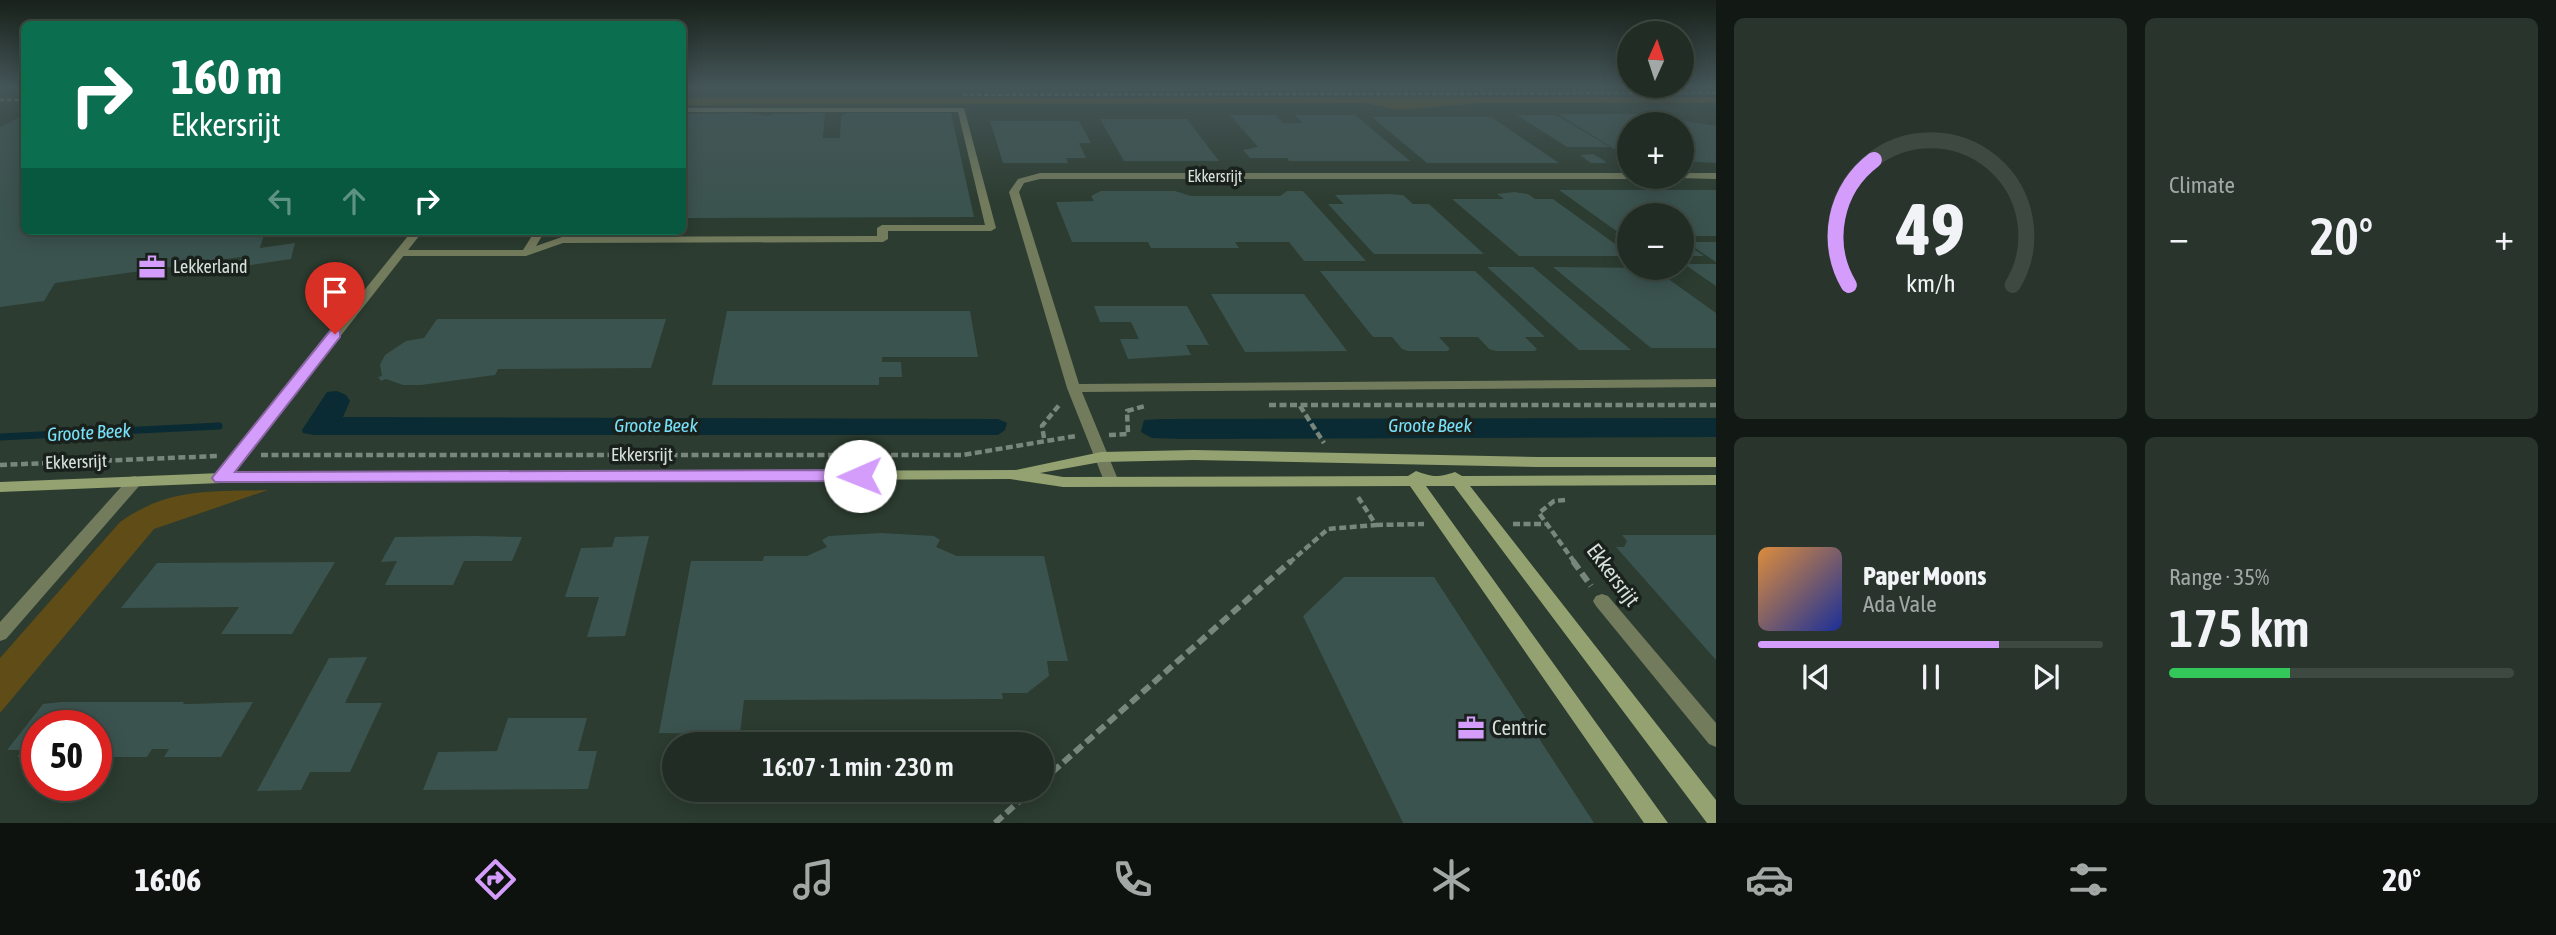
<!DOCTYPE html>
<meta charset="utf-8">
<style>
body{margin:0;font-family:"Asap Condensed",sans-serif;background:#29352c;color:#f1f3f6;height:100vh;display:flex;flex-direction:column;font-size:26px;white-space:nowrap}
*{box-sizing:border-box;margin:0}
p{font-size:23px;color:#a2a8a6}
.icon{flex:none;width:38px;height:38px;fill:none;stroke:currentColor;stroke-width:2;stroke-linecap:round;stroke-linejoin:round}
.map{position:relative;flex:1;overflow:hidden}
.details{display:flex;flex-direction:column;gap:18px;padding:18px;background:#121914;width:840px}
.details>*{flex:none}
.top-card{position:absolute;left:21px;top:21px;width:665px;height:214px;border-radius:10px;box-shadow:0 4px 18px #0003,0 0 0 2px #3e4941;background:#0b6e4f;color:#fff;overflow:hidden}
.needle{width:46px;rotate:3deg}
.tools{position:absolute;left:1617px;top:21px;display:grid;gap:14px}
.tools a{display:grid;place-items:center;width:77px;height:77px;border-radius:50%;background:#212d24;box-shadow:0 4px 18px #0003,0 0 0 2px #3e4941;font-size:35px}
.speed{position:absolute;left:21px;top:710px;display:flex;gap:14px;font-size:35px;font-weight:700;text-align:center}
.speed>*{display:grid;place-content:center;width:91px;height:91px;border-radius:50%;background:#212d24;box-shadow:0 4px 18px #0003,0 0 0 2px #3e4941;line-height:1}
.speed .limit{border:10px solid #d22;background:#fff;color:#111}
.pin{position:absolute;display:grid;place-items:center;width:60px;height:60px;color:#fff;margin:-72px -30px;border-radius:50% 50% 50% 0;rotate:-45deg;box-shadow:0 0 7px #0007}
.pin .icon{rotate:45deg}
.me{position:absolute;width:77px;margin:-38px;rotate:269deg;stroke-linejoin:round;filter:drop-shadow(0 0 5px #0008)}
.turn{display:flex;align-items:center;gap:24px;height:147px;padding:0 35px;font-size:32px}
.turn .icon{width:91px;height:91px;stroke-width:2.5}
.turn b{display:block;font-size:49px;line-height:60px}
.lanes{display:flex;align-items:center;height:66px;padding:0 35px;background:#0003;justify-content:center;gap:35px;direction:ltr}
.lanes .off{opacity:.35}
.big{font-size:52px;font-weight:600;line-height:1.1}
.details .card{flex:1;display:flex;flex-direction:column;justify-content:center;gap:10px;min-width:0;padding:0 24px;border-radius:10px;background:#29352c}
.details .dial{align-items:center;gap:0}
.dial svg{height:182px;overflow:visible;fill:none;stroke:#3e4941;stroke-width:7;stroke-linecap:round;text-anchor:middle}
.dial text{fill:#f1f3f6;stroke:none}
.song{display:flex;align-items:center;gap:21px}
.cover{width:84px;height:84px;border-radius:10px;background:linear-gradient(135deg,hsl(30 70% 55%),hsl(230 70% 35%))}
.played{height:7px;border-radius:4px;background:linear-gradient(90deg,#d49cfb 70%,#3e4941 70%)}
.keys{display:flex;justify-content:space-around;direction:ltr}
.heat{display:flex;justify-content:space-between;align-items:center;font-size:38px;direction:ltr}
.charge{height:10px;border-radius:5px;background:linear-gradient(90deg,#34c759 35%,#3e4941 0)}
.details .tiles{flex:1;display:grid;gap:18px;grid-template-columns:repeat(2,1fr)}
.trip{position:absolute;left:662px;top:732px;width:392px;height:70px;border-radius:35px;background:#212d24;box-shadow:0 4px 18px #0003,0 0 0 2px #3e4941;font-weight:600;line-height:70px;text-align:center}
.tab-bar{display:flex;height:112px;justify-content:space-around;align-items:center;background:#0d120e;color:#a2a8a6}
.tab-bar .icon{width:49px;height:49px}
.tab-bar .active{color:#d49cfb}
.tab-bar b{font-size:32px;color:#f1f3f6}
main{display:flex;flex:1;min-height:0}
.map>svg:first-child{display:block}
.green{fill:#604c16}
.water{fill:#0a2b33}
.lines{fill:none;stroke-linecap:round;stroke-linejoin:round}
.stream{stroke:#0a2b33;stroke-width:7}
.building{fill:#3b534f}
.path-far2{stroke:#79867c;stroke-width:2.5;stroke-dasharray:4.5 2.5;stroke-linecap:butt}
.path-far1{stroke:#79867c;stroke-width:4.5;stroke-dasharray:7 3.5;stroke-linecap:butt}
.path{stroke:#79867c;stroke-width:6;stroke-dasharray:10 5;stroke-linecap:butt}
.service{fill:#737b5d;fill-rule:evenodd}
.minor{fill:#737b5d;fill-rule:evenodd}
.secondary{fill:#94a171;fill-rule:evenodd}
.route{fill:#d49cfb;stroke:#8a65a3;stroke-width:2}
.labels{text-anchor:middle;stroke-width:7;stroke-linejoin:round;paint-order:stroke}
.far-street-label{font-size:16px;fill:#d8e2da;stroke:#1a211c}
.poi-label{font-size:18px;fill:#d8e2da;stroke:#1a211c;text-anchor:start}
.street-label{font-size:18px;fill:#d8e2da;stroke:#1a211c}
.water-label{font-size:19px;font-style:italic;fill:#77e1fa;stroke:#1a211c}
.near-street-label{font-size:21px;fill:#d8e2da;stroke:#1a211c}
.near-poi-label{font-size:21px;fill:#d8e2da;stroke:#1a211c;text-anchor:start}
</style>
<main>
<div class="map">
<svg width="1716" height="823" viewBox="0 0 1716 823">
<rect width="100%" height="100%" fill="#2c3c30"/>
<path class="green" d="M1716,97V103H1477L1398,110L1365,103L682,105L683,98Z
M268,490L154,529L0,713V658L120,522C170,487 210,492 268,490Z"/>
<path class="water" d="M337,391L346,395L350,401L343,417L998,419L1007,423L1005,430L998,435H314L303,433L302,430L327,392Z
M1716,418V437L1183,439L1152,438L1141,432L1144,420L1162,419Z"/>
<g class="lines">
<path class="stream" d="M0,437L219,426"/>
</g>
<path class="building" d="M747,113L768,116L772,114L825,113L823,138H840L841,116L847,113H951L974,217L682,218V114Z
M1558,114H1645L1716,126V163L1682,161V124H1629V158Z
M24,115V231H265L260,248L295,243L291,259L237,267L241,257L55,283L44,301L0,307V127Z
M1230,115H1276L1283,123H1303L1294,115H1355L1410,161H1289L1287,158H1250L1243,150L1258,147Z
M1517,115H1556L1610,147H1567Z
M1372,117H1491L1559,163H1427Z
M1100,119H1187L1219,161H1124Z
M990,121H1079L1091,143H1079L1086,158H1066L1068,163H1003Z
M1593,154L1602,159L1607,163H1591L1580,155Z
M1559,190H1716V236H1682V215H1629V240Z
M1101,191H1175L1191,196H1280L1287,191H1303L1366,261H1304L1289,242H1235L1239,248H1151L1148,242H1072L1056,202L1094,201L1091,196Z
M1514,192L1528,194L1535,199H1553L1629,254V258L1623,256H1519L1452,199H1504L1497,194Z
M1388,194L1403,195L1413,204H1429L1484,254H1374L1328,204H1344L1335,195Z
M1682,241L1704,256H1682Z
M1686,242H1716V262Z
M1684,264H1716V286Z
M1487,267H1533L1631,350H1579Z
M1553,267L1653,268L1716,313V348H1651Z
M1320,271H1475L1545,337H1525L1537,349L1535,351H1496L1489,349L1478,337H1439L1450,349L1447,351H1408L1402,349L1392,337H1373Z
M1211,294H1304L1347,351L1245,352Z
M1094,306H1187L1209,345H1186L1191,355L1128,359L1120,339H1139L1131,322H1100Z
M727,311H970L978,357H882V362H901L902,377H879V385H712Z
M437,319H666L651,368L498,369L495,375L421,385H403L386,379L381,381L378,377L382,376L380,365L385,355L406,341L424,338Z
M881,533L934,536L940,540L936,547L957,556H1044L1068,661H1047L1049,676L1027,693H1002L1003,699L744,700L740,734L659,733L691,561H763L764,556H807L827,547L822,540L829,536Z
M1622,535H1716V660L1616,547H1624L1627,541Z
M649,536L625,636L587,637L599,597H565L581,548L612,547L615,537Z
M395,537L475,536L522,537L512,561H464L453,585H385L397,561L381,562Z
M335,562L292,634H221L239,607L121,608L157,563Z
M1344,577H1434L1594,823H1403L1303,616Z
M367,657L345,703H382L350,772H310L301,790L257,791L329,658Z
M61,702H184L183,704H190L253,702L221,757H164L169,749H152L147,757H96V726H37V757H17L23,750H7L43,704Z
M508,718H587L578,751H597L588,789L423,790L438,752L497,751Z"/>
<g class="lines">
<path class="path-far2" d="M963,95L1716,93
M0,100H24"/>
<path class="path-far1" d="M1269,405H1716
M1300,406L1324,443
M1109,435L1128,434L1127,411L1145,406
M1044,438L1042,426L1060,404
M261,455H963L1076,436
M0,465L217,456
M1565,500L1554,501L1539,513L1575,563
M1513,524H1545
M1376,525L1424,524
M1289,563L1328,529L1376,525L1358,497"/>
<path class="path" d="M1573,561L1591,586
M1041,782L1291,561
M995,823L1033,789"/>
<path class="service" d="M682,108H964L996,228L991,231H888V239L883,242L563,243L526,256H401L396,253L401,250H523L535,231H545L536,246L562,237L877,236V228L882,225H985L958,112H682Z"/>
<path class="minor" d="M1040,173H1629V177H1633L1629,179H1040L1024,183L1019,192L1079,384L1716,379V387L1082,392L1119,482L1116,486H1106L1067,388L1009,192L1018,179Z
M1682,173H1716V179L1679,178L1682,177Z
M412,231H423L226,482H216L213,478L216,474Z
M135,476L143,481L140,485L6,639L0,641V622L130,477Z
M1602,594L1608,596L1716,723V747L1709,744L1596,606L1593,601L1596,596Z"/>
<path class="secondary" d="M1194,450L1537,457H1716V467H1537L1194,460L1101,462L1040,473L1063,477L1408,476L1416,471C1433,477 1437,478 1455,472L1462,476L1716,475V485L1470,486L1716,800V823H1707L1454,486H1426L1668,823H1644L1410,486L1063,487L1010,479L221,483L0,492V482L221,473L1016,470L1101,452Z"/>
</g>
<linearGradient id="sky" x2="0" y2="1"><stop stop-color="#18211a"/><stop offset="0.43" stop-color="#455659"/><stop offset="1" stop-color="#455659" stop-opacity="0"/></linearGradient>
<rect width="1716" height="202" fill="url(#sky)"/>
<path class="route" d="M335,330L340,331V337L235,472L860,470L869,476L860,481L215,482L212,478L215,474L330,331Z"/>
<defs>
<g id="office-bare" transform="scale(2.1)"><path d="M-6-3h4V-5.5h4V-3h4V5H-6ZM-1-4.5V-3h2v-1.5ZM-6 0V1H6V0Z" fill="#d49cfb" stroke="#1a211c" stroke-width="2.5" paint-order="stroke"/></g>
</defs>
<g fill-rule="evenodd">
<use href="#office-bare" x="152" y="267"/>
<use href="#office-bare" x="1471" y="728"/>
</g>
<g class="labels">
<g class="far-street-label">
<text x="1215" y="182">Ekkersrijt</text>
</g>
<g class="poi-label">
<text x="173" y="273">Lekkerland</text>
</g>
<g class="street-label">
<text x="642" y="461">Ekkersrijt</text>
<text transform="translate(76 462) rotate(-2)" y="6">Ekkersrijt</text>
</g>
<g class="water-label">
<text x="656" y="432">Groote Beek</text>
<text x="1430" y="432">Groote Beek</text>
<text transform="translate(89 432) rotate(-3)" y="7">Groote Beek</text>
</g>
<g class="near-street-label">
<text transform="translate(1613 575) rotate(53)" y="7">Ekkersrijt</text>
</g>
<g class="near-poi-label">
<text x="1492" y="735">Centric</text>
</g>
</g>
</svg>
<div class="tools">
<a><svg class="needle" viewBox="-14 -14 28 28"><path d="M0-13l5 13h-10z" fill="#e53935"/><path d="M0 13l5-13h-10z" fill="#a2a8a6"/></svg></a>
<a>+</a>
<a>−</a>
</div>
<div class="speed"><div class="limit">50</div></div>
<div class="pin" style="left:335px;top:334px;background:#d93025"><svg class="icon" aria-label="arrive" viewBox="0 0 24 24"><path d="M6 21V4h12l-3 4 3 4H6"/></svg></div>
<svg class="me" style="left:860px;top:476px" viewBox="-20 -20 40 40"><circle r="19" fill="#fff"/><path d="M0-13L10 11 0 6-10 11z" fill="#d49cfb"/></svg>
<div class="trip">16:07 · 1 min · 230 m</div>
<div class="top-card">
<div class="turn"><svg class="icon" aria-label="right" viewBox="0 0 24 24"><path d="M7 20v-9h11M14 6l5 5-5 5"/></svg><div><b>160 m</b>Ekkersrijt</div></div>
<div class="lanes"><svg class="icon off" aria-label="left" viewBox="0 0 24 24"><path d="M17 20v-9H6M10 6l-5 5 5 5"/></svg><svg class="icon off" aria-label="ahead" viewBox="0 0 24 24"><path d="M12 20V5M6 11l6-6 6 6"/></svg><svg class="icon" aria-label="right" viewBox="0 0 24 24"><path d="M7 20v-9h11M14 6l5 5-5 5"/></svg></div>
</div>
</div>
<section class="details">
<div class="tiles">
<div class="card dial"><svg viewBox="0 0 100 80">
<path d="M14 69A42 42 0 1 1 86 69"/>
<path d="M14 69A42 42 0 0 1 25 14" stroke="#d49cfb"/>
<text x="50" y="56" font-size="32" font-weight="700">49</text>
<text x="50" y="72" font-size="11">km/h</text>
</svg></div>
<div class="card"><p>Climate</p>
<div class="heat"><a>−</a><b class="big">20°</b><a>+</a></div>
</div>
<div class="card">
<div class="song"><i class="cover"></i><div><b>Paper Moons</b><p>Ada Vale</p></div></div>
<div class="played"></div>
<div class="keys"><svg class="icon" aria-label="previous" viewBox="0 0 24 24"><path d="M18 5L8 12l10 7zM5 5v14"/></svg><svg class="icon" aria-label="pause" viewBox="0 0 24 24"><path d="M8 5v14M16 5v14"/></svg><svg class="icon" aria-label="next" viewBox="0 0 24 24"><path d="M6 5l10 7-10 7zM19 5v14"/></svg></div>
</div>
<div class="card"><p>Range · 35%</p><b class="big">175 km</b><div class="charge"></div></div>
</div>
</section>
</main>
<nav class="tab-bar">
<b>16:06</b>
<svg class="icon active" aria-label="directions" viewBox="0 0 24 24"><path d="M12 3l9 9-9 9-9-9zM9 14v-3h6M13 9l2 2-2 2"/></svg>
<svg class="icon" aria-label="music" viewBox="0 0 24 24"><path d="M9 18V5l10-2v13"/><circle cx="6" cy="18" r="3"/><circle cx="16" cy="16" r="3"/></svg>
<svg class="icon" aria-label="phone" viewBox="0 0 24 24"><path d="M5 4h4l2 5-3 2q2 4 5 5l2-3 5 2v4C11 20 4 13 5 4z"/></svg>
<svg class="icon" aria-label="climate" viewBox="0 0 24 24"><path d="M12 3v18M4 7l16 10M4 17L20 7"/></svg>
<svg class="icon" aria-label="car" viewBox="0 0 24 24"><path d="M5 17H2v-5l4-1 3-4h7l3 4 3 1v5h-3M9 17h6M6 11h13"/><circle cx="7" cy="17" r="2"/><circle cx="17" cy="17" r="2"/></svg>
<svg class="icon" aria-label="filters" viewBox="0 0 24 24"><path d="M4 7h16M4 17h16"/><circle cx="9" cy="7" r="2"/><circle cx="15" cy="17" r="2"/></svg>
<b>20°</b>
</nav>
